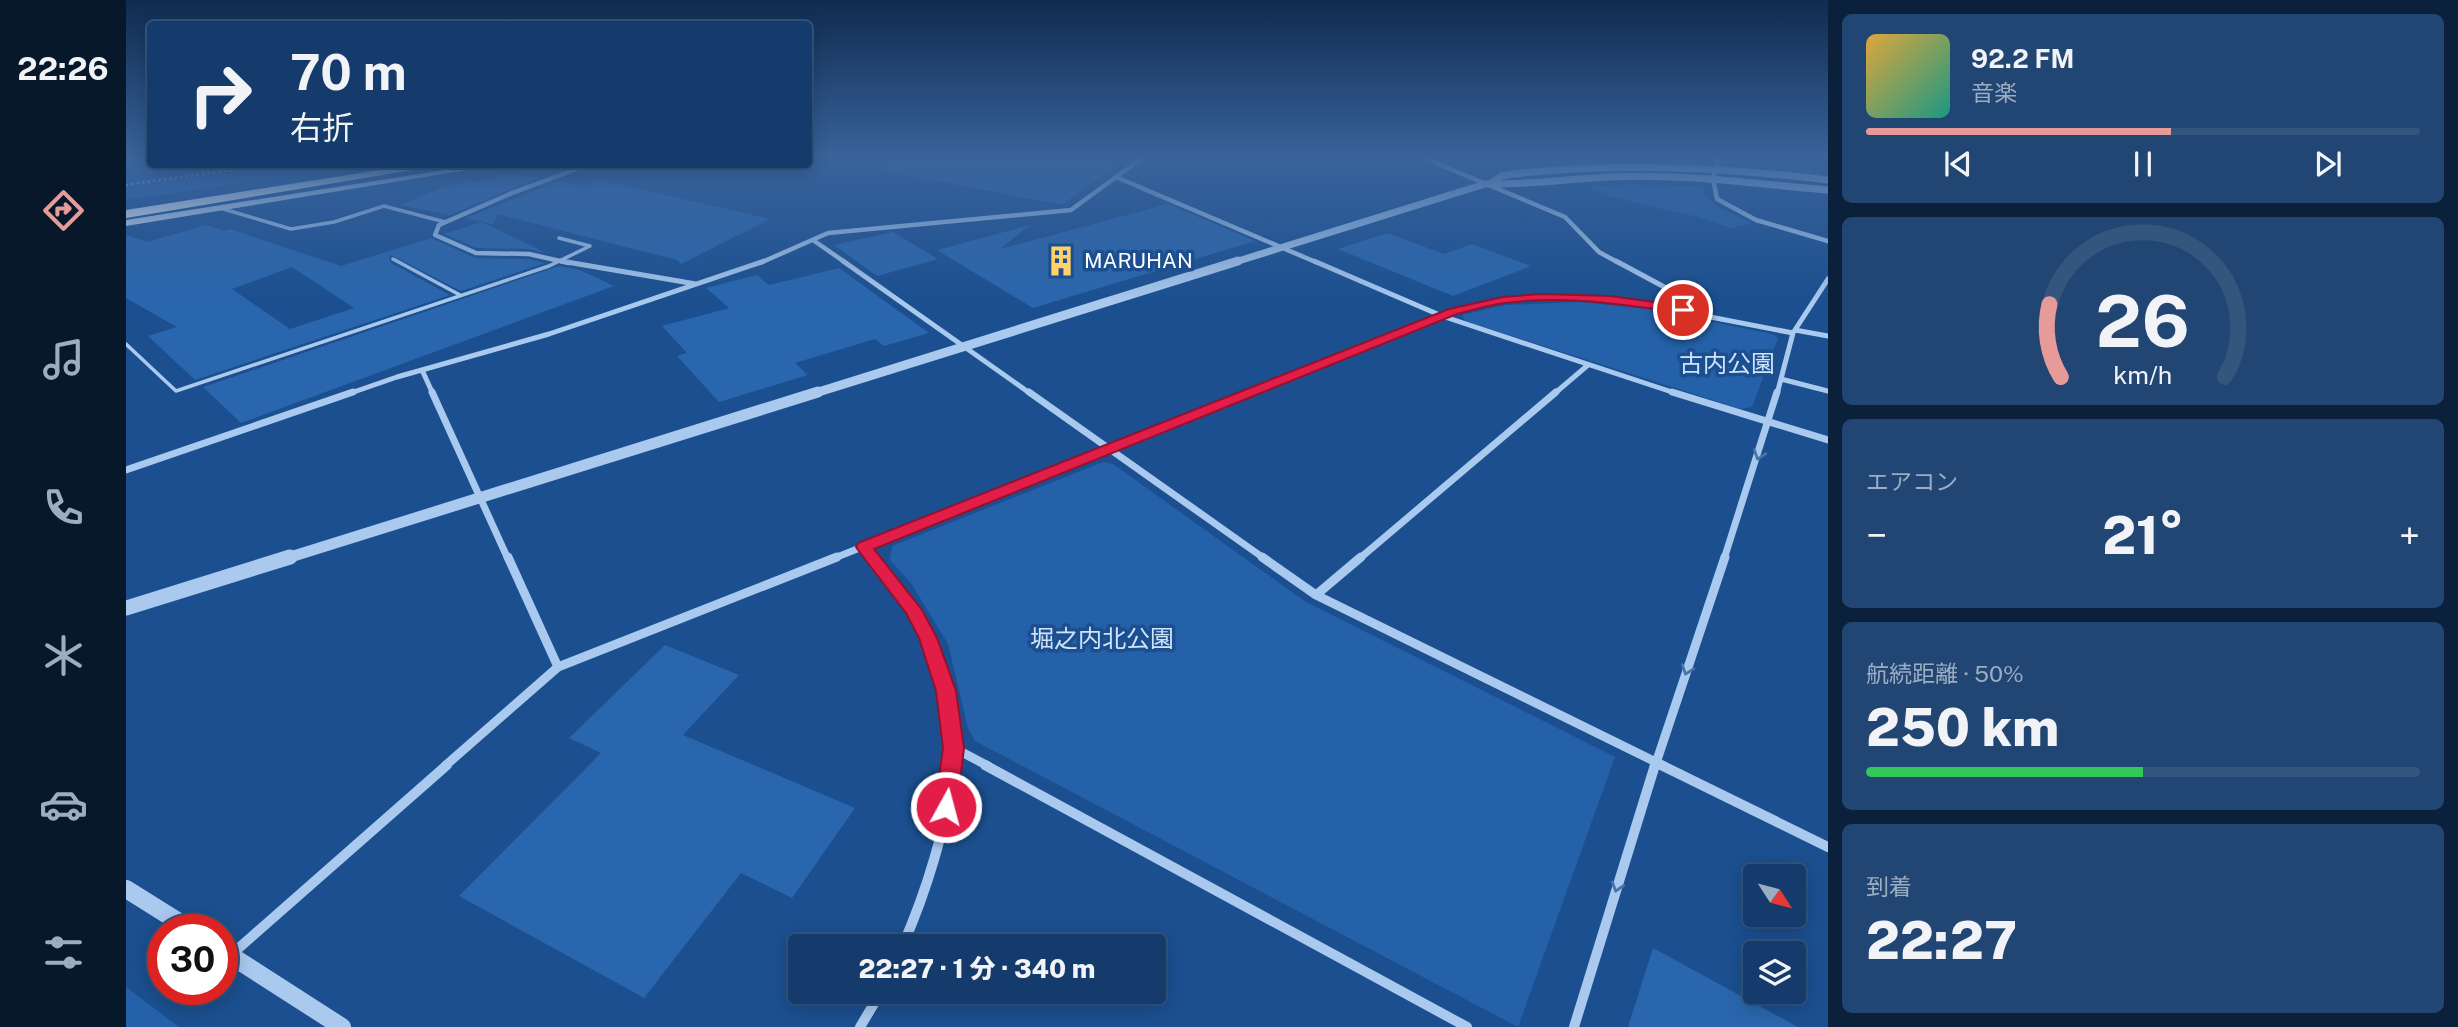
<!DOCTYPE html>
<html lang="ja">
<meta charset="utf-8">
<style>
body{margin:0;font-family:"Public Sans","Noto Sans JP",sans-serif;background:#214673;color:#f1f3f6;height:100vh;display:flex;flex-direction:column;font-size:26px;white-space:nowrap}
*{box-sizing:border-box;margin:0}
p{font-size:23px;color:#9dadc1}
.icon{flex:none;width:38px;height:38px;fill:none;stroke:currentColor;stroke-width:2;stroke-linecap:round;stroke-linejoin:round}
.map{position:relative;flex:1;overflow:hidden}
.drawer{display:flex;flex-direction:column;gap:14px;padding:14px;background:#0b203b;width:630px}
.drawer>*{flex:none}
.hud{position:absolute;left:21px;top:21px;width:665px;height:147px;border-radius:7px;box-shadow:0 4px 18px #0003,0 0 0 2px #33557e;background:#143b6b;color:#f1f3f6;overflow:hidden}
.needle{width:46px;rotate:126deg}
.controls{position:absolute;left:1617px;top:864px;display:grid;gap:14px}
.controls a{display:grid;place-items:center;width:63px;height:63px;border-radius:7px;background:#143b6b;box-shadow:0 4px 18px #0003,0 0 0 2px #33557e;font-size:35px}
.speed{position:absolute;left:21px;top:914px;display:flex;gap:14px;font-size:35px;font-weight:700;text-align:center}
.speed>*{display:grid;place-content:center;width:91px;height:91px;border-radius:50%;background:#143b6b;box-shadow:0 4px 18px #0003,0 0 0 2px #33557e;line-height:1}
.speed .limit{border:10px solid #d22;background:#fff;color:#111}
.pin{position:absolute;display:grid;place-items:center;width:60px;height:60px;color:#fff;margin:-30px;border:4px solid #fff;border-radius:50%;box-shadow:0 2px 7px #0007}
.me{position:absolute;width:77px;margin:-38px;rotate:7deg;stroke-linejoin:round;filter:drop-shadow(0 0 5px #0008)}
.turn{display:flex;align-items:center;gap:24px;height:147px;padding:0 28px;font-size:32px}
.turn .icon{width:91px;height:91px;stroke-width:2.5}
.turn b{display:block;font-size:49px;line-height:60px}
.big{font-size:52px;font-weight:800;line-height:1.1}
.drawer .card{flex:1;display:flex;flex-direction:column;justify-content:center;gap:10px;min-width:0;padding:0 24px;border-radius:10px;background:#214673}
.drawer .dial{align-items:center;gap:0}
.dial svg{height:182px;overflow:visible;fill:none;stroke:#33557e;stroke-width:7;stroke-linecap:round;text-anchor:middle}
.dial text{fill:#f1f3f6;stroke:none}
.song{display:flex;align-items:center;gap:21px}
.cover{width:84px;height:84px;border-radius:10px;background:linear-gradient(135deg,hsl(40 70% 55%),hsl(170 70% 35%))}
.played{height:7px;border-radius:4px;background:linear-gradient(90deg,#e69b98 55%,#33557e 55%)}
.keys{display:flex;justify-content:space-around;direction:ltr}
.heat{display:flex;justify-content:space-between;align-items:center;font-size:38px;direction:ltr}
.charge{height:10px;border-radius:5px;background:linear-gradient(90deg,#34c759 50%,#33557e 0)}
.trip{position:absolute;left:662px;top:934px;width:378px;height:70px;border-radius:7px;background:#143b6b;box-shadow:0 4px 18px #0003,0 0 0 2px #33557e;font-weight:800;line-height:70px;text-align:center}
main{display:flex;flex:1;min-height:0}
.menu{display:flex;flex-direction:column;width:126px;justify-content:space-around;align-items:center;background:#08182b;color:#9dadc1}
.menu .icon{width:49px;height:49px}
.menu .selected{color:#e69b98}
.menu b{font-size:32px;color:#f1f3f6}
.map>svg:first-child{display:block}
.green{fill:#2461a8}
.building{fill:#2a66ad;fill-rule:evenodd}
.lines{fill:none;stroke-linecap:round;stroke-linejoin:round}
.path{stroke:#a9c9ee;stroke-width:2.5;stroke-dasharray:2 3.5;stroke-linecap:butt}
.service{stroke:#a9c9ee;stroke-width:3.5}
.minor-far4{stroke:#a9c9ee;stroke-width:4.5}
.minor-far3{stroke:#a9c9ee;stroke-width:5}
.minor-far2{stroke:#a9c9ee;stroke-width:7}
.minor-far1{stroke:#a9c9ee;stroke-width:9}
.minor{stroke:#a9c9ee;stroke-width:10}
.tertiary-far4{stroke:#a9c9ee;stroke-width:7}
.tertiary-far3{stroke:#a9c9ee;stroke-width:9}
.tertiary-far2{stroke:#a9c9ee;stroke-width:11}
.tertiary-far1{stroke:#a9c9ee;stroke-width:15}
.tertiary{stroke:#a9c9ee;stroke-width:18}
.secondary{fill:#d6e6fa;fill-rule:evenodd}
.motorway{fill:#fff;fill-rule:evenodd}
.oneway{stroke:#4674ac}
.route{fill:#e11d48;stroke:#92132f;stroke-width:2}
.labels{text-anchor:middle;stroke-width:7;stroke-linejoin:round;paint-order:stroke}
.far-poi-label{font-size:21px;fill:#fff;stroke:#1b4f8f;text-anchor:start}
.park-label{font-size:24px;fill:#cfe3fa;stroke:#1b4f8f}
</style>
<main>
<nav class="menu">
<b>22:26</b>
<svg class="icon selected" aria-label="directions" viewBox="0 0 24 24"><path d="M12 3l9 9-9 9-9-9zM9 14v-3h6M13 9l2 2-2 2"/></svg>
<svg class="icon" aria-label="music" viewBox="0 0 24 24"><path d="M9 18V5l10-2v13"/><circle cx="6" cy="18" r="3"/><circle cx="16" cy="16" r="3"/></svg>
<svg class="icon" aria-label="phone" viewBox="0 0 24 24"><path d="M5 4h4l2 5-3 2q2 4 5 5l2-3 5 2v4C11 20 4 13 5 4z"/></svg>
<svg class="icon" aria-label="climate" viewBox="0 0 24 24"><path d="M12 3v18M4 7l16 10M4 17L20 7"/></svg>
<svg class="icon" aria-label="car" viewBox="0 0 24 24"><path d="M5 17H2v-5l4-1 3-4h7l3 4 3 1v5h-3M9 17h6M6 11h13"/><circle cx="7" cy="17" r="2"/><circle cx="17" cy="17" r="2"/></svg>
<svg class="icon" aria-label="filters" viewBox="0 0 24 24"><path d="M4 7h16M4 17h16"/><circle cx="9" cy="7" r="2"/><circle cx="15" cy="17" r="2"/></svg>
</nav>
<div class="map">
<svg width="1702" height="1027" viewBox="0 0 1702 1027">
<rect width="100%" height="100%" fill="#1b4f8f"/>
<path class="green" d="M0,158H24V164L241,165L0,200Z
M1498,185L1569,186L1578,189V195L1593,208L1627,223L1605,228L1568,216L1485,197L1460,187Z
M1455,302L1523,309L1646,334L1652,338L1626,407L1615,409L1339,321L1336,315L1379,305Z
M977,462L987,464L1180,602L1489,757L1392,1027L849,741L842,728L822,644L785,583L764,560L766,546Z
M0,987L53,1027H0Z"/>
<path class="building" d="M757,158H1001L936,205L756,170Z
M376,174L414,177L324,215L273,205L324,185L330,186L343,181L355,183Z
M474,180L644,219L555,264L551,260L371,214L367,224L340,218L433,181L460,186Z
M1042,204L1129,241L907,308L811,250L904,225L874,249Z
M356,222L420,253L403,249L351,248L318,234Z
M80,225L98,231L104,229L215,266L305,238L349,258L402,259L419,263L335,291L265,255L263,258L265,263L324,295L69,380L22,336L51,327L0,298V235L21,242ZM166,267L228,308L164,329L106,289Z
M767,232L812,259L751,276L708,245Z
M1261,233L1318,254L1346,244L1405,266L1327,296L1212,249Z
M433,266L454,270L488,286L115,423L77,387Z
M713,268L803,333L758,346L749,339L669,363L682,375L593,402L551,356L561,353L536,326L603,308L580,288L631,275L643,285Z
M539,645L613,675L557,735L729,808L666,898L615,873L518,998L333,896L475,753L443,738Z
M1527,948L1672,1027H1502Z"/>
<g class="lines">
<path class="path" d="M0,161L19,158
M0,185L145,164"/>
<path class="service" d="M94,208L165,229L208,222L258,206L319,222
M267,259L334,295
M0,344L50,391L423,266L464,246L433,238"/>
<path class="minor-far4" d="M1298,158L1439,217L1473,252L1493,263
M1593,158L1587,179L1591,199L1630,220L1702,241
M990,177L1192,263
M687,240L720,263
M443,263L403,254L350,253L309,235L313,225L386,193L464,164
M634,263L702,233L945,210L1016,158"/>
<path class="minor-far3" d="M435,261L570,284
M717,261L905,394
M1188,261L1316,316L1552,394
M1490,261L1583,311L1584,315
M1669,330L1702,336
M296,370L307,394
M1655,379L1702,391
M222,394L271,377L423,334L638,261
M1124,394L1346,306L1386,299L1426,297L1507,302L1667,333
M1428,394L1462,365
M1651,394L1667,333L1702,279"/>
<path class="minor-far2" d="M306,392L382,559
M903,392L1139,559
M1546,392L1702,440
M0,470L227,392
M738,547L748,559
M706,559L1128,392
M1233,559L1430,392
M1598,559L1651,392"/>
<path class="minor-far1" d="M746,557C795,615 834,688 827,766
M1136,557L1190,595L1538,766
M1190,595L1235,557
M432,667L711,557
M828,748L862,766
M319,766L432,667L382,557
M1529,766L1599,557"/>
<path class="minor" d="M859,765L1341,1027
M1535,765L1702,847
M776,947C800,893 822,823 827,765
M106,954L321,765
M734,1027L755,992
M1448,1027L1529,765"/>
<path class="tertiary-far4" d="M1365,183L1375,176L1387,174C1493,162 1597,167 1702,180
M1106,263L1359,184C1401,185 1441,179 1482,177C1555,173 1629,184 1702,190"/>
<path class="tertiary-far3" d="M686,394L1112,261"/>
<path class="tertiary-far2" d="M158,559L692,392"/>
<path class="tertiary-far1" d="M0,608L164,557"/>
<path class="tertiary" d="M0,889L64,929
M96,950L216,1027"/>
<path class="secondary" d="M357,164H378L0,226V220Z"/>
<path class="motorway" d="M292,164H322L0,218V210Z"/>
</g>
<defs><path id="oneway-chevron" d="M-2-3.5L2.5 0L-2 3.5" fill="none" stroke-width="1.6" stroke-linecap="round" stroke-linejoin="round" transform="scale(1.75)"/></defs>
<g class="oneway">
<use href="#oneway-chevron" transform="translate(1633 455) rotate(109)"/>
<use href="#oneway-chevron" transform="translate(1561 670) rotate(109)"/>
<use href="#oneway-chevron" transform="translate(1491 887) rotate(107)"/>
</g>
<linearGradient id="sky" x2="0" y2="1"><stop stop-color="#0f2b4f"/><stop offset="0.52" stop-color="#39639b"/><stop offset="1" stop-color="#39639b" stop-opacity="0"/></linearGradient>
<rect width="1702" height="302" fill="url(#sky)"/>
<path class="route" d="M1415,294L1484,296L1557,306L1563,310L1557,313C1498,305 1438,295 1379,303C1363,305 1347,310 1331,314L748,549L796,610L811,638L830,691L838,748L831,807L828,813L820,816L813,813L809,807L817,748L810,691L793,638L780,613L732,550L730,547L732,543L1323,309L1377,297Z"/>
<defs>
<g id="building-bare" transform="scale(2.415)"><path d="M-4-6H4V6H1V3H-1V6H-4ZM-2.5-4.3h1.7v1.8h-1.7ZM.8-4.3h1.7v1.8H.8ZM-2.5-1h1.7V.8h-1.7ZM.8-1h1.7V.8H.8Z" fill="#ffd166" stroke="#1b4f8f" stroke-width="2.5" paint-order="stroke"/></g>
</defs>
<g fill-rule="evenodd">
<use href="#building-bare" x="935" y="261"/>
</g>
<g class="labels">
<g class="far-poi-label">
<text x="958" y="268">MARUHAN</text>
</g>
<g class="park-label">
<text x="1601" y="372">古内公園</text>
<text x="976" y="647">堀之内北公園</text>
</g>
</g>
</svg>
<div class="controls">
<a><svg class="needle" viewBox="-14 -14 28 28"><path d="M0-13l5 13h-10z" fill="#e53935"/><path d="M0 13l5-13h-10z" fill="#9dadc1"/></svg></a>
<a><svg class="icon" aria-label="layers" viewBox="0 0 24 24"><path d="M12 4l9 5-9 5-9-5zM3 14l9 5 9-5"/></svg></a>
</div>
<div class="speed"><div class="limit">30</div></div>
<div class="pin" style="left:1557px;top:310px;background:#d93025"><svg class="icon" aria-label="arrive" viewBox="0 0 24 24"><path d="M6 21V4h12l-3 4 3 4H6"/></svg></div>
<svg class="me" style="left:820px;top:807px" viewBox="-20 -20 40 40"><circle r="17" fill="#e11d48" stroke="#fff" stroke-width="3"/><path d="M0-11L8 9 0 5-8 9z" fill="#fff"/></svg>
<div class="trip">22:27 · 1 分 · 340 m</div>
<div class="hud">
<div class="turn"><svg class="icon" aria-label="right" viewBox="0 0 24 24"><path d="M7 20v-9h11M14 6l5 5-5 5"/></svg><div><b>70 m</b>右折</div></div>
</div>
</div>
<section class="drawer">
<div class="card">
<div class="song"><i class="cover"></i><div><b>92.2 FM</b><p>音楽</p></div></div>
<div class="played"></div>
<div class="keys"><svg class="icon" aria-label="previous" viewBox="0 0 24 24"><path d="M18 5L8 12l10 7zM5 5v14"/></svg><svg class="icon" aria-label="pause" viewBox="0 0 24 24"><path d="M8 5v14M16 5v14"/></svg><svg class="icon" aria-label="next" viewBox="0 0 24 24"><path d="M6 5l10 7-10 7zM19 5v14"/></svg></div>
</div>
<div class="card dial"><svg viewBox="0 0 100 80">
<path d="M14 69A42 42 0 1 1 86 69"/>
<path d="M14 69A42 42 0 0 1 9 37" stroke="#e69b98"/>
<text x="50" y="56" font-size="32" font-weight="700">26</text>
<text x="50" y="72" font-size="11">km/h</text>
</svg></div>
<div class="card"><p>エアコン</p>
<div class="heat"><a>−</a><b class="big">21°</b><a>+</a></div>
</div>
<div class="card"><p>航続距離 · 50%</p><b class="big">250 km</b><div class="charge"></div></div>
<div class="card"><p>到着</p><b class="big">22:27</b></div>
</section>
</main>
